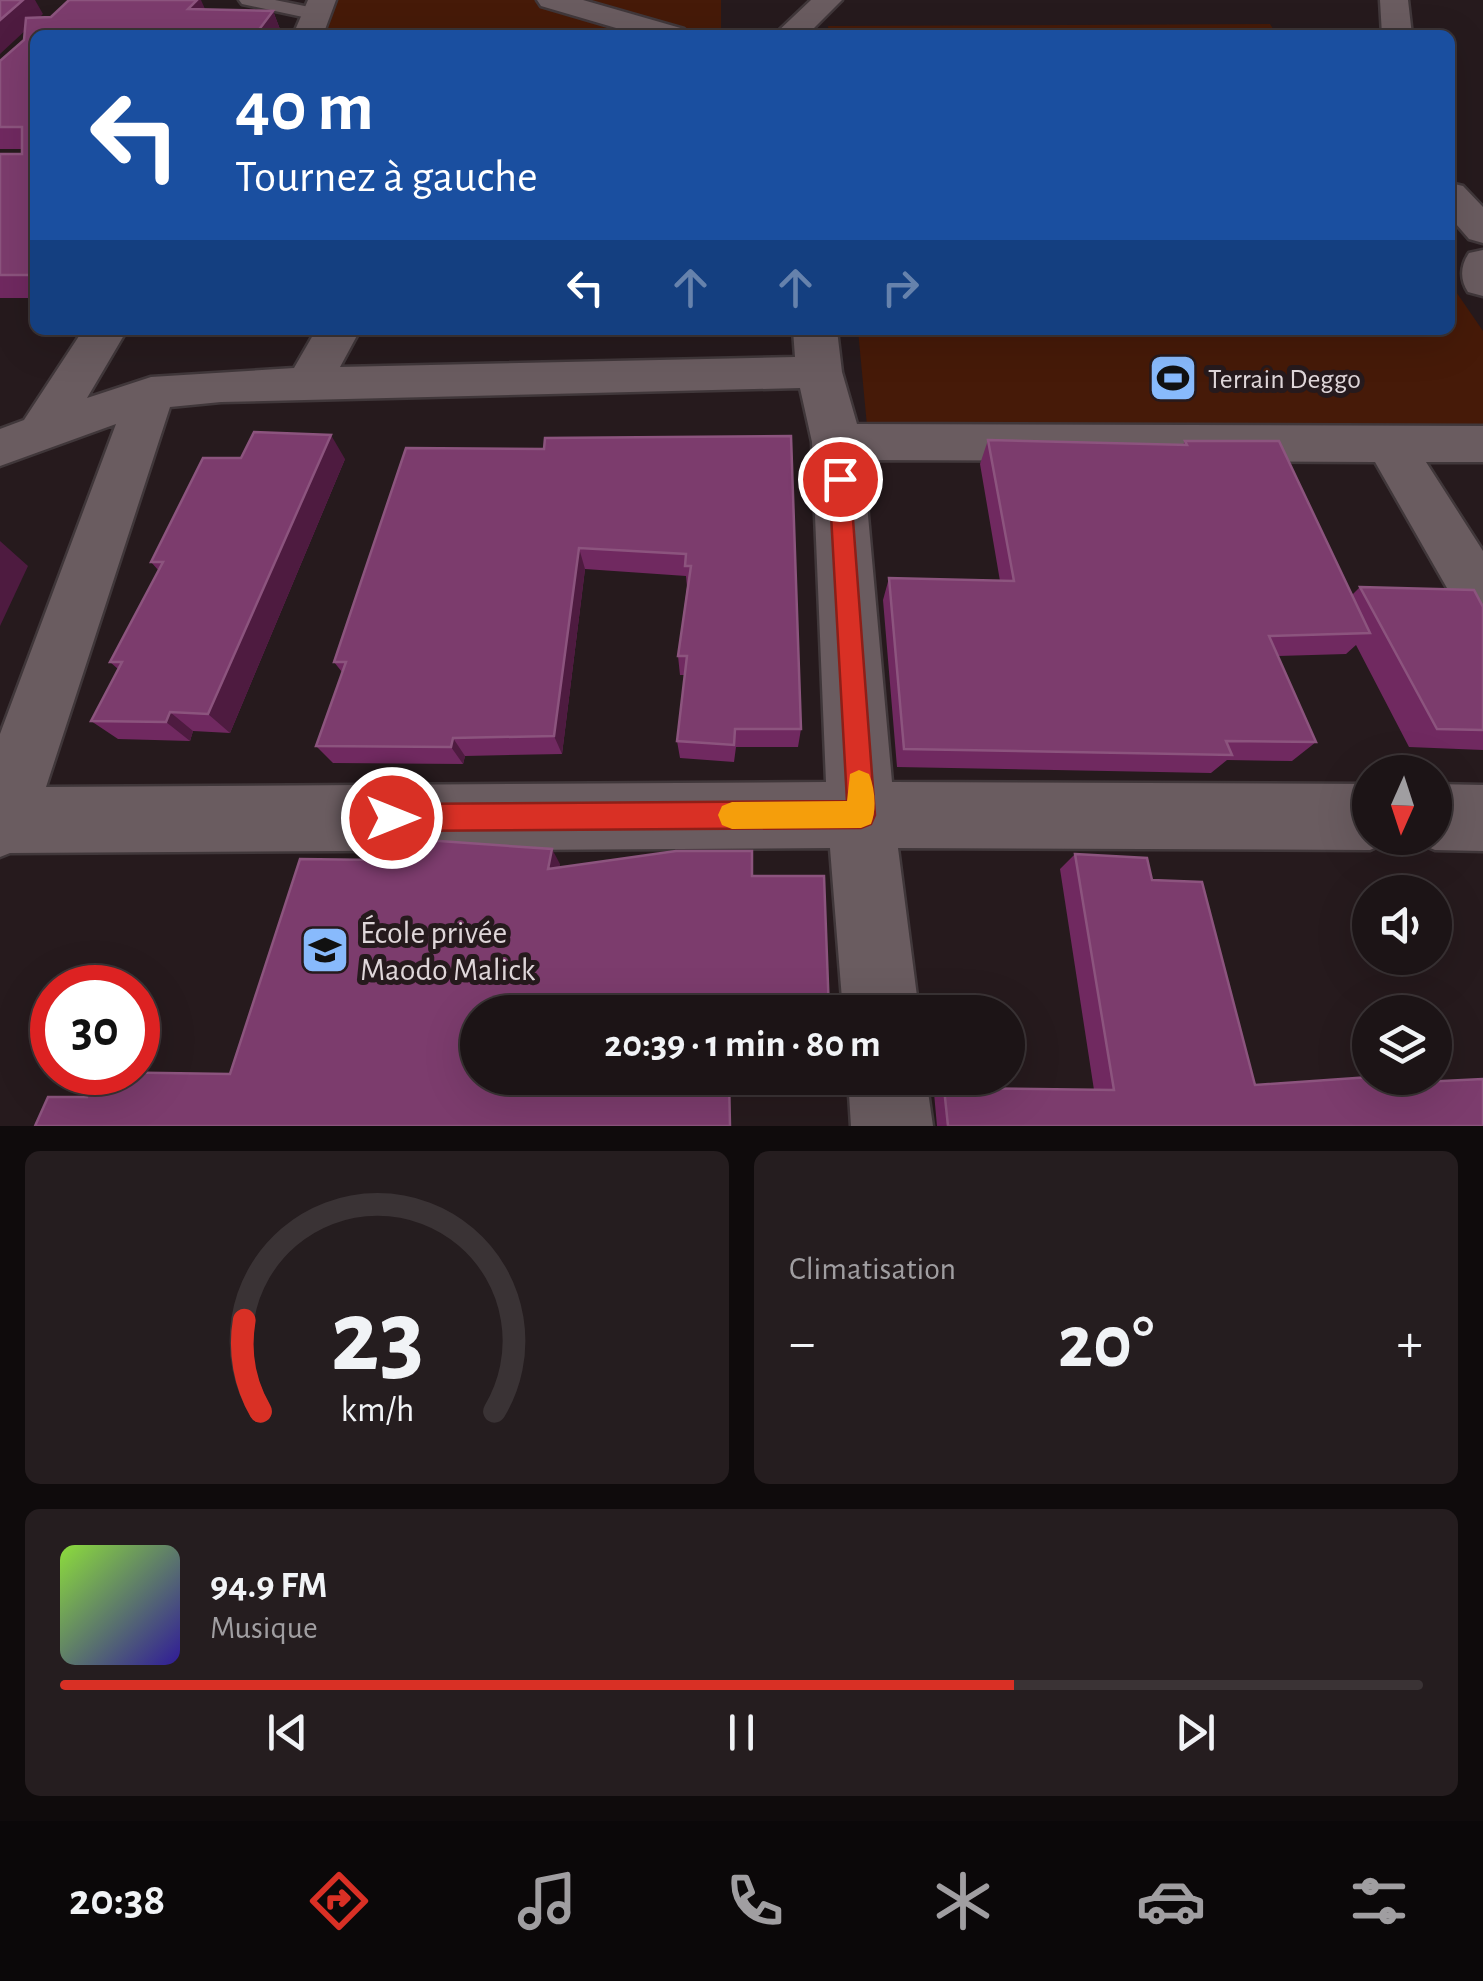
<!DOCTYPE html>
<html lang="fr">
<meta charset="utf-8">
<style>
body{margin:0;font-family:"Alegreya Sans",sans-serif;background:#251d1f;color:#f1f3f6;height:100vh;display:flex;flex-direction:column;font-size:38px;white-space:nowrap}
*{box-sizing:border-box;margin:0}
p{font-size:32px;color:#a09ea1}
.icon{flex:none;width:55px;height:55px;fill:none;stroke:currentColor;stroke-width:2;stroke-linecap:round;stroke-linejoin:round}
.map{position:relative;height:1126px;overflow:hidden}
.panel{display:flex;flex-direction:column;gap:25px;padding:25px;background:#0f0b0c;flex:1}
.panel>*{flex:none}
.hud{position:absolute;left:30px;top:30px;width:1425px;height:305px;border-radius:15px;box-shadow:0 10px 40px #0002,0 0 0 2px #3a3335;background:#1a4fa0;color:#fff;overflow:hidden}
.needle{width:65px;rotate:183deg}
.buttons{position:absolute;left:1352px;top:755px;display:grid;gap:20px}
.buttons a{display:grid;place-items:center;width:100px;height:100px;border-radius:50%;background:#1c1416;box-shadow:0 10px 40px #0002,0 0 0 2px #3a3335;font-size:50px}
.speed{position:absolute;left:30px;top:965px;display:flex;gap:20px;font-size:50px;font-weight:700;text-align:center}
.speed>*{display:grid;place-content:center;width:130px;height:130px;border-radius:50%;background:#1c1416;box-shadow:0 10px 40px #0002,0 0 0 2px #3a3335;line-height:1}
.speed .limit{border:15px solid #d22;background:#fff;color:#111}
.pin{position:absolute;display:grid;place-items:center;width:85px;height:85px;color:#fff;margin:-42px;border:5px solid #fff;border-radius:50%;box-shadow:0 2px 10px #0007}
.me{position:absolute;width:110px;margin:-55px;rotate:90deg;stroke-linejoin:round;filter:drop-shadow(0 0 8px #0008)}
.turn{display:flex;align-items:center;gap:35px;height:210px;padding:0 40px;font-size:45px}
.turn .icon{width:130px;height:130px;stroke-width:2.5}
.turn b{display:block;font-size:70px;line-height:85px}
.lanes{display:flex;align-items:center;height:95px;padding:0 40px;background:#0003;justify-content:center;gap:50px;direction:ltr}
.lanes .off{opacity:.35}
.big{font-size:75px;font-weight:600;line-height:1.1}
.panel .card{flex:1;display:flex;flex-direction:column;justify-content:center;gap:15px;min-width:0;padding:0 35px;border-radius:15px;background:#251d1f}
.panel .dial{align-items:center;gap:0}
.dial svg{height:260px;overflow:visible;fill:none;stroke:#3a3335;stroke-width:7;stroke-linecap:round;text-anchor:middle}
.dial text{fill:#f1f3f6;stroke:none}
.song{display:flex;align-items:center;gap:30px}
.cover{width:120px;height:120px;border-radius:15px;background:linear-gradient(135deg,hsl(90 70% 55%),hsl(250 70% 35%))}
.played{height:10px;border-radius:5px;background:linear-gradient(90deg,#d93025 70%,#3a3335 70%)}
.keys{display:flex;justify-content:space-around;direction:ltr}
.heat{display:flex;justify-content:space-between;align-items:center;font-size:55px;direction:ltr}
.panel .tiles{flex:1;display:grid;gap:25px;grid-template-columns:1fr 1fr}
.card:last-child{grid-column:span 2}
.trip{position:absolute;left:460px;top:995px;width:565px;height:100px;border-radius:50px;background:#1c1416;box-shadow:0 10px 40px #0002,0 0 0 2px #3a3335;font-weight:600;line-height:100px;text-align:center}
.dock{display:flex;height:160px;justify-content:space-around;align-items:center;background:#0b0809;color:#a09ea1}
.dock .icon{width:70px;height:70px}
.dock .current{color:#d93025}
.dock b{font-size:45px;color:#f1f3f6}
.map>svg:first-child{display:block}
.green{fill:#461a08}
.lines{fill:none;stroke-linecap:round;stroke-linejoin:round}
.lane-casing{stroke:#40373a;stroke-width:5}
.street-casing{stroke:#40373a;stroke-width:5}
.lane{fill:#6a5c60;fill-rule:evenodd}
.street{fill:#6a5c60;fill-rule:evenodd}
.wall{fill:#702960}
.shaded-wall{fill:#4e1b40}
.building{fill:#7c3c6d;stroke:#8c547e;stroke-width:2.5}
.route{fill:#d93025;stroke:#8d1f18;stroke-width:2.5}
.slow{fill:#f59e0b}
.labels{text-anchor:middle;stroke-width:10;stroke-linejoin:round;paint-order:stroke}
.poi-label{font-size:28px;fill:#dfd6d9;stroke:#261a1d;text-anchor:start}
.near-poi-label{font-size:32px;fill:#dfd6d9;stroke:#261a1d;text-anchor:start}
</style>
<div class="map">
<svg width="1483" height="1126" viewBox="0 0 1483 1126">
<rect width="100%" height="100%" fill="#261a1d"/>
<path class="green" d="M334,0H721V35H316Z
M1270,24L1277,35H829L828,26Z
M1450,283L1483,331V426H867L858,330H1450Z"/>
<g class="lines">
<g class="lane-casing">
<path id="lane" d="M239,0H275L324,10L326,14L317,20L242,4Z"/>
</g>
<g class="street-casing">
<path id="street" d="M308,0H336L323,35H293Z
M537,0H583L684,29L688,35H640L541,6Z
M811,0H842L807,35H774Z
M1380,0H1408L1412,35H1382Z
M1450,183L1463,186L1483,207V243L1469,239L1450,217Z
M1483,250V296L1468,292C1460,280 1460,266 1469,253Z
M83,330H127L87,398L151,377L294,368L316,330H360L340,367L795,357L793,330H837L842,372L857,424L1483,426V462H1426L1483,551V623L1463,616L1375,462L863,460L892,782L1370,784V838H1395L1370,850L898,848L919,1012H843L830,848L10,853L0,857V734L116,424L0,466V429L24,420ZM800,388L812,442L826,782L46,787L170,407L221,402Z
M1435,784L1483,785V851L1435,850L1411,840L1435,838Z
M848,1078H926L933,1126H851Z"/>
</g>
<use href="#lane" class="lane"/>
<use href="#street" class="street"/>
</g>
<path class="wall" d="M205,10L273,11L281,32L35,35V298H0V154H22V149H0V61L24,40L25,31L43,14L40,17Z
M791,436L801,729L798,747H736L734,762L680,758L677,741L685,675H680L678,656L687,587L686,576L585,569L562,754L465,756L463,764L333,763L316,746L342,672L334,662L544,449Z
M988,440L1183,445L1185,441L1352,595L1360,587L1483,607V750L1409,747L1356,645L1346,654L1278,656L1316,742L1292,761L1227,760L1211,773L897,767L883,600L889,578L1000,581L980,464Z
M345,459L230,733L193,731L190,741L118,739L91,721L118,669L110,662L159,571L151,562Z
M1075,854L1152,880L1255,1085L1381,1084L1483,1126H937L934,1093L944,1088L1094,1090L1060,869Z
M379,860L560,864L478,1078L832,1079L828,1084L730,1082L87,1097L230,1074Z"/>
<path class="shaded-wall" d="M23,0H35L43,14L0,54V20Z
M197,0H201L209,18L188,9Z
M273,11L281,32L279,35H255Z
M331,435L345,459L230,733L208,714Z
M0,541L28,566L0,626Z
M579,548L585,569L562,754L554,736Z
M170,712L193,731L190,741L166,722Z
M453,738L465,756L463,764L451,747Z
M552,849L560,864L557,883L548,869Z"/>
<path class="building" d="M0,0H23L0,20Z
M69,0H197L188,9L273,11L255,35H35V275H0V154H22V127H0V61L24,40L26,18L51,17Z
M254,432L331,435L208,714L170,712L166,722L91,721L122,662H110L163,562H151L203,458H241Z
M791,436L801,729H735L734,745L677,741L687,656H678L691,566H685L686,554L579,548L554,736L453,738L451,747L316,746L346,662H334L406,448L544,449L545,438Z
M988,440L1187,445L1185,441H1279L1370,633L1269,636L1316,742L1226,741L1232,755L904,749L889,578L1014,581Z
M1360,587L1474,590L1483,607V730L1437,729Z
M385,839H411L552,849L548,869L676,851H752V876H824L829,1012H478V1078H729L730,1126H35L48,1097H87L96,1072L230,1074L300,859L379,860Z
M1075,854L1147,858L1152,880L1202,882L1255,1085L1370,1077L1378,1078L1381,1084L1483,1079V1126H948L944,1088L1114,1090Z
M774,1078H832V1079Z"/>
<path class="route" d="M840,471L850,479L875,815L871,824L861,828L392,831L382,827L378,818L382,808L392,804L847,801L829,479Z"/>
<path class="slow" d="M859,770L869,774C875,789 877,809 871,824L861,828L732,829L722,825L718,815L722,806L732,802L847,801L850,774Z"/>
<defs>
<g id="stadium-square" transform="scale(2.5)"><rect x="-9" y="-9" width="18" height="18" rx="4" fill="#88bafc" stroke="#261a1d"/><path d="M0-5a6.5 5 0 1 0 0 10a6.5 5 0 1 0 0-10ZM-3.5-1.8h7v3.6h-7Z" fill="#111"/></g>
<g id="school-square" transform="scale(2.5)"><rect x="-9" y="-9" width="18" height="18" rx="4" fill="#88bafc" stroke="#261a1d"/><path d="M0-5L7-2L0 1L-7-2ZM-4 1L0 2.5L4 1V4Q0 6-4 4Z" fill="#111"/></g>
</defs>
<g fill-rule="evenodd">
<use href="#stadium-square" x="1173" y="378"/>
<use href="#school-square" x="325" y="950"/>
</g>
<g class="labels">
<g class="poi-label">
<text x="1208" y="388">Terrain Deggo</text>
</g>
<g class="near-poi-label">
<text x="360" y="943">École privée<tspan x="360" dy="37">Maodo Malick</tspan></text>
</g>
</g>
</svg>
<div class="buttons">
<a><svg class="needle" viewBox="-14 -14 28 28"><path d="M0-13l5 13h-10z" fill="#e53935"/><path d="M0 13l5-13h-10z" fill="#a09ea1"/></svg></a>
<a><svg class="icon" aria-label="sound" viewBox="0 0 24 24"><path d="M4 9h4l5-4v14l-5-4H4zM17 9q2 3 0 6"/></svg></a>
<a><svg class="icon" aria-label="layers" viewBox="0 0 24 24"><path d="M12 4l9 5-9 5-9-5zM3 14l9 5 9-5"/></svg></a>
</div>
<div class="speed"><div class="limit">30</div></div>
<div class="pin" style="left:840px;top:479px;background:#d93025"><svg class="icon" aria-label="arrive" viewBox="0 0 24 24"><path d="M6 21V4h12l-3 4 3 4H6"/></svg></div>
<svg class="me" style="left:392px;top:818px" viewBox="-20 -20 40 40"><circle r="17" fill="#d93025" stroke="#fff" stroke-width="3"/><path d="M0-11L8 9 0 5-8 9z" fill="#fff"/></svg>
<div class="trip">20:39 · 1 min · 80 m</div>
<div class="hud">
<div class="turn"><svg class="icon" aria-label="left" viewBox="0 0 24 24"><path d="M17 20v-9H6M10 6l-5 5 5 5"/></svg><div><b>40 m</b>Tournez à gauche</div></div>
<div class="lanes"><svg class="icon" aria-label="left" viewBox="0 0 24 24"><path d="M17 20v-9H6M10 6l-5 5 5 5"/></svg><svg class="icon off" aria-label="ahead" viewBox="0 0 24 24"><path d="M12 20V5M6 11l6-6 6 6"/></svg><svg class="icon off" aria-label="ahead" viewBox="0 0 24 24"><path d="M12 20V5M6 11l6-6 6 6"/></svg><svg class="icon off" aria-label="right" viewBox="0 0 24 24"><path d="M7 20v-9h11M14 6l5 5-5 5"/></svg></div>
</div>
</div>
<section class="panel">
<div class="tiles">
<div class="card dial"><svg viewBox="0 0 100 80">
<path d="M14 69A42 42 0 1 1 86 69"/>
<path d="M14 69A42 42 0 0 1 9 41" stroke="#d93025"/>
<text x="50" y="56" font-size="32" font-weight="700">23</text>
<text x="50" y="72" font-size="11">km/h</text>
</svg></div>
<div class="card"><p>Climatisation</p>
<div class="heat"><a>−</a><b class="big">20°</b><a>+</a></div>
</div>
<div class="card">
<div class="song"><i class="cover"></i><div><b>94.9 FM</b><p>Musique</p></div></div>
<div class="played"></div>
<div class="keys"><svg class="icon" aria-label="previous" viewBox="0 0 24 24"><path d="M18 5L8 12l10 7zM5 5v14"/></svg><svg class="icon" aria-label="pause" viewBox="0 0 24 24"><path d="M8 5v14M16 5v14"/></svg><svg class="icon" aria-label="next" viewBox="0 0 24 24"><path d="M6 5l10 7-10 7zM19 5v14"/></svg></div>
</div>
</div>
</section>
<nav class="dock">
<b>20:38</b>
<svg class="icon current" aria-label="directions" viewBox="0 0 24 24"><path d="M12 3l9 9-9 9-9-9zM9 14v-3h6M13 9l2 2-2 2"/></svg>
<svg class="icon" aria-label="music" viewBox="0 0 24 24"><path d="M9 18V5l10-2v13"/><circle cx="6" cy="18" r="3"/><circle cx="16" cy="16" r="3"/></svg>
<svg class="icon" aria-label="phone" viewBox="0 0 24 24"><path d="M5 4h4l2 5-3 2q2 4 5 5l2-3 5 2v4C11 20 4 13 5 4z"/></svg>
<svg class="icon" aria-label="climate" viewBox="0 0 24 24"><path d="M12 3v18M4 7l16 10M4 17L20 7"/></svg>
<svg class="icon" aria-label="car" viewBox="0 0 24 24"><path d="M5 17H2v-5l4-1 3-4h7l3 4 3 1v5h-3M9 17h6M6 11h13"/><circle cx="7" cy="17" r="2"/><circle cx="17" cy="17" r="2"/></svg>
<svg class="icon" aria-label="filters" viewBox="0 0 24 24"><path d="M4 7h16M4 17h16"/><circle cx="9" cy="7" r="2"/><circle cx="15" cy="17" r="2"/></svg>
</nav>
